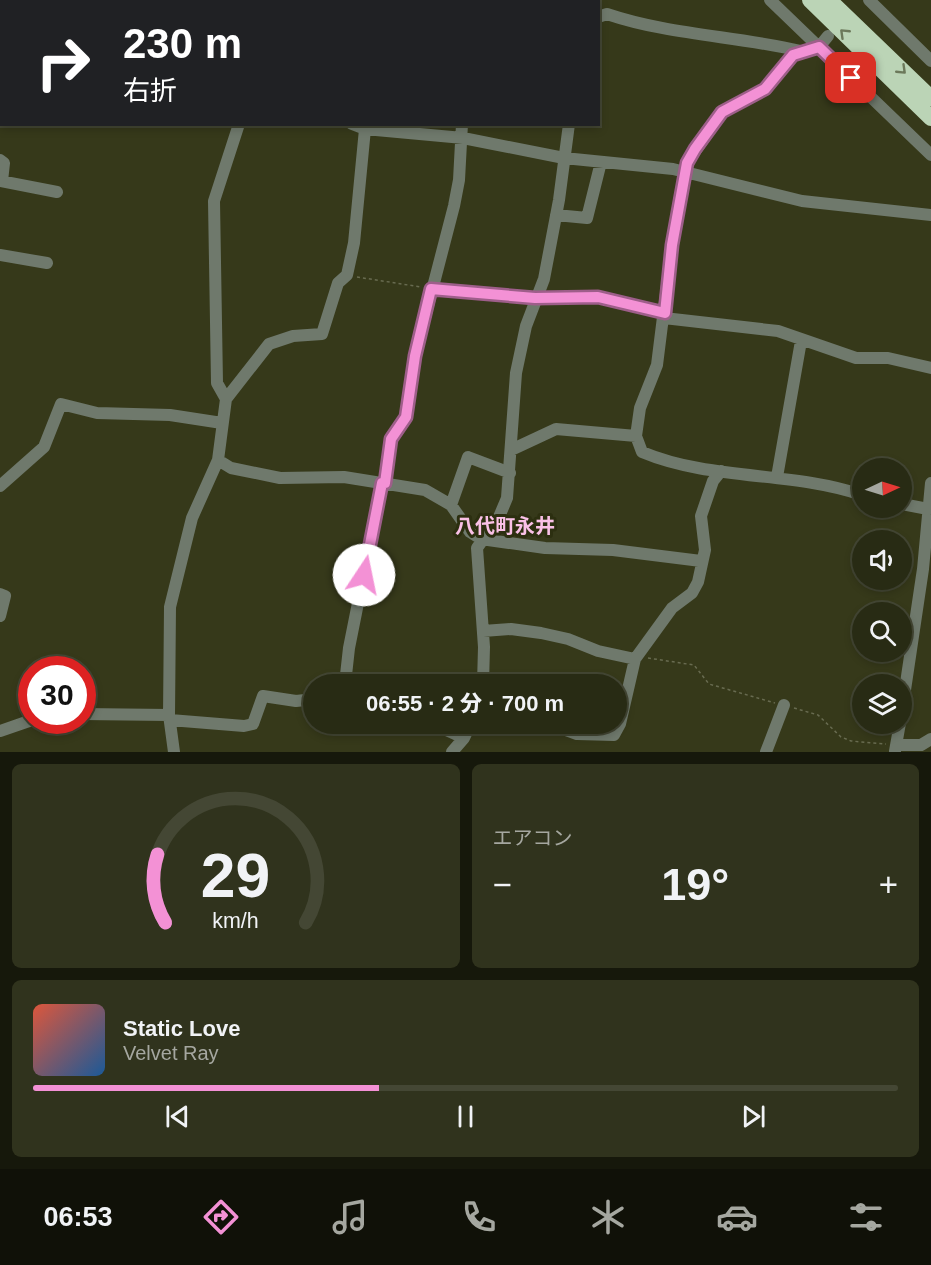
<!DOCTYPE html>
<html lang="ja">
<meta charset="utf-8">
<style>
body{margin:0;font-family:Arial,"Noto Sans JP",sans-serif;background:#30331d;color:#f1f3f6;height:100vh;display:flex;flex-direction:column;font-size:22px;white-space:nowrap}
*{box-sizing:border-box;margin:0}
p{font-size:20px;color:#a5a7a0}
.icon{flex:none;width:33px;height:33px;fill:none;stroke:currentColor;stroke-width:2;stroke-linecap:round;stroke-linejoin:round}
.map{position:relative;height:752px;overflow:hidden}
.drawer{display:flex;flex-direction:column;gap:12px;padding:12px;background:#16180b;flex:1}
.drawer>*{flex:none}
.guide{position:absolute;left:0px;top:0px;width:600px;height:126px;box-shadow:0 3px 9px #0003,0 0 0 2px #444734;background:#202124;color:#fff;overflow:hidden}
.needle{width:39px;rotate:86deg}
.fabs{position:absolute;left:852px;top:458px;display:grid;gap:12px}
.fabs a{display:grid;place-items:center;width:60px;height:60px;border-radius:50%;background:#282b14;box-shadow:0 3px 9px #0003,0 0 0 2px #444734;font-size:30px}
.speed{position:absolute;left:18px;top:656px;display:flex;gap:12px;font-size:30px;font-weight:700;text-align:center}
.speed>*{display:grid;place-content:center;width:78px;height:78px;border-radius:50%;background:#282b14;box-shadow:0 3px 9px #0003,0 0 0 2px #444734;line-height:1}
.speed .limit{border:9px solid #d22;background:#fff;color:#111}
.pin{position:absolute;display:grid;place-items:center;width:51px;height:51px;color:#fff;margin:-26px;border-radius:12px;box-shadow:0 3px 9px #0006}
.me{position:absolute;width:66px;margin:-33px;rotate:11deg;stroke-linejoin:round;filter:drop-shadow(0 0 4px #0008)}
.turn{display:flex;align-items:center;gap:21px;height:126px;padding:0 24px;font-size:27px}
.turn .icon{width:78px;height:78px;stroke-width:2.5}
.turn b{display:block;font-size:42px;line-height:51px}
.big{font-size:45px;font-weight:800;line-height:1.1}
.drawer .card{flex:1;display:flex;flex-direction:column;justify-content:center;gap:9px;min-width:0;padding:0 21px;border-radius:9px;background:#30331d}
.drawer .dial{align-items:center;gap:0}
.dial svg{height:156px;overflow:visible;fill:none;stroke:#444734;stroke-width:7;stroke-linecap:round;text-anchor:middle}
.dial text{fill:#f1f3f6;stroke:none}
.song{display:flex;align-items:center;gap:18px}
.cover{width:72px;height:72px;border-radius:9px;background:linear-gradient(135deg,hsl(10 70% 55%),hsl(210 70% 35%))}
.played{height:6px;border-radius:3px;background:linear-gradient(90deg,#f391d5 40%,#444734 40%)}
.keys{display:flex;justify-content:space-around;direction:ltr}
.heat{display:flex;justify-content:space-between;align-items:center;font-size:33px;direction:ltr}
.drawer .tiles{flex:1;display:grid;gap:12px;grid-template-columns:1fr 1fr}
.card:last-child{grid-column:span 2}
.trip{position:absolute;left:303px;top:674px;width:324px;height:60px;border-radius:30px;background:#282b14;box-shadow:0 3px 9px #0003,0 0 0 2px #444734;font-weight:800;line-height:60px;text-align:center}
.tab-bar{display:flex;height:96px;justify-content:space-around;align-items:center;background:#101108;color:#a5a7a0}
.tab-bar .icon{width:42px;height:42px}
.tab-bar .on{color:#f391d5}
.tab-bar b{font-size:27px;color:#f1f3f6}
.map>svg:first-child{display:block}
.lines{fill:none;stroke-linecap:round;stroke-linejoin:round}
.path{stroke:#686b50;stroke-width:1.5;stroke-dasharray:3 3;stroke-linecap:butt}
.minor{stroke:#6f796c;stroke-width:12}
.highway{stroke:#bbd4b6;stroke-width:16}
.oneway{stroke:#6c795b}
.route-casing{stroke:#9e5e8a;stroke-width:15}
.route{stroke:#f391d5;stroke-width:10}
.labels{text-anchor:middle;stroke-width:6;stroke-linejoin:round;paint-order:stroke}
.quarter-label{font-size:20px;font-weight:bold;fill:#fac1e7;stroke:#2c2f10}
</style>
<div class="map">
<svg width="931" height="752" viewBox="0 0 931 752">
<rect width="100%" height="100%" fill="#36391a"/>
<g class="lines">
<path class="path" d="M357,277L421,287
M648,658L694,665L709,684L775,703
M794,708L818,715L841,737L851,741L886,744"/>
<path class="minor" d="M516,0L522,2
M561,0V2
M770,0L931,155
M869,0L931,61
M7,2L8,0
M263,2V0
M488,2V0
M0,13L2,10
M598,17L607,14C669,35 737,36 801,51
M828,36L819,47L793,55L765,89L722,112L687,163L672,245L657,365L640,408L636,436L642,452C711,481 792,471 862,495
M352,124L365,129L463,138L564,158L673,169L802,201L931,215
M0,160L4,163L2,181
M0,181L57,192
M556,215L587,218L601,162
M0,255L47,263
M431,289L535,298L598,297L665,313
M664,318L778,331L856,358H888L931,368
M226,399L217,383L214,201L239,124
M511,450L556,429L636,436
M218,460L231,468L280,478L344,477L425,490L451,505L470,532L481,539L545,548L613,550L701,561
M777,477L801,341
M385,483L391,439L406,417L415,356L454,206L459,180L462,124
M0,486L44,447L61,404L97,413L170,415L222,423
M902,504L928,509
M451,505L468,457L510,473
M0,594L5,596L0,616
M483,631L511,629L541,633L568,639L598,651L635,659
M345,684L349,648L382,483
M483,684L484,647L477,548L499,517L507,498L516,373L526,326L544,279L559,200L569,124
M902,710L923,569L931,483
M82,714L169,715
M170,720L244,726L253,724L263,696L296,701L314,699
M431,723L464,738
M547,723L577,734L614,735L620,724L635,659L672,608L692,593L698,582L705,550L701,516L713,481L721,471
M0,731L32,720
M896,745H921L931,739
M895,751L900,723
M174,752L169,715L170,607L192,518L218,460L226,399L269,344L293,336L322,334L338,283L347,275L354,243L365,129
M452,752L464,738L471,723
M766,752L784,705"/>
<path class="highway" d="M810,0L931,118
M829,0L931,98"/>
</g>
<defs><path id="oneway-chevron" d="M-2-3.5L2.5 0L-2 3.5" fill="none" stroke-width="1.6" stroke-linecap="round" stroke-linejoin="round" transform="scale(1.5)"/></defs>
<g class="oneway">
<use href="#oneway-chevron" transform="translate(844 33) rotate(-136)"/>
<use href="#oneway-chevron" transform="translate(902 70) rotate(44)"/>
</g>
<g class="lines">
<g class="route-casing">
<path id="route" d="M364,575L382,483H385L391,439L406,417L415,356L431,289L535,298L598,297L665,313L672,245L687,163L695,149L722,112L765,89L793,55L819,47L851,78"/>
</g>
<use href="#route" class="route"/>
</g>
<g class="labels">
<g class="quarter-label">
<text x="505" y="533">八代町永井</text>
</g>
</g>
</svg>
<div class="fabs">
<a><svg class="needle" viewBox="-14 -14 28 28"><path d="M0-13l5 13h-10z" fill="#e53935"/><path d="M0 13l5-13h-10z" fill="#a5a7a0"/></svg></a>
<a><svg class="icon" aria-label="sound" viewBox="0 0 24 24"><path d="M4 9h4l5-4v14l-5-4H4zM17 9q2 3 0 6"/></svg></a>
<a><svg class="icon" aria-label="search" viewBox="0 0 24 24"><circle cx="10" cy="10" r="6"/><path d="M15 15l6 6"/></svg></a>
<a><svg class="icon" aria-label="layers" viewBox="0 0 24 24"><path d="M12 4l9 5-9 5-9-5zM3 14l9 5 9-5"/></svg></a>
</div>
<div class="speed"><div class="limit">30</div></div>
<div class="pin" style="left:851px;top:78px;background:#d93025"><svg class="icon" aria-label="arrive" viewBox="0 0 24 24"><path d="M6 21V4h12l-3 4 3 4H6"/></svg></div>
<svg class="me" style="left:364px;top:575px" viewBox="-20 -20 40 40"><circle r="19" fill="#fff"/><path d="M0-13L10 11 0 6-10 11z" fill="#f391d5"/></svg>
<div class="trip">06:55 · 2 分 · 700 m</div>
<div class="guide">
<div class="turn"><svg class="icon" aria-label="right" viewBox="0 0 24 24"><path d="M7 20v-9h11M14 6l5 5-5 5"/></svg><div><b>230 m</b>右折</div></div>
</div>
</div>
<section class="drawer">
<div class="tiles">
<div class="card dial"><svg viewBox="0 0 100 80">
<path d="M14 69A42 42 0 1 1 86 69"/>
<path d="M14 69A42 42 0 0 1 10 34" stroke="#f391d5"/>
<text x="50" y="56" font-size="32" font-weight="700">29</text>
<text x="50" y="72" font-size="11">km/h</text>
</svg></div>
<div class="card"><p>エアコン</p>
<div class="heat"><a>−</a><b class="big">19°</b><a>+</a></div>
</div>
<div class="card">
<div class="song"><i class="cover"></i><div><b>Static Love</b><p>Velvet Ray</p></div></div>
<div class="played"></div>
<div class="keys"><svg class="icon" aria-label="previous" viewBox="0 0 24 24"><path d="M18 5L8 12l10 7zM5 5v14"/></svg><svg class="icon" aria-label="pause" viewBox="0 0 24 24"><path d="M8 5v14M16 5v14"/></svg><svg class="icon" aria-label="next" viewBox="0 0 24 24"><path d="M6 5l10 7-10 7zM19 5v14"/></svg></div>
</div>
</div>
</section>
<nav class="tab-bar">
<b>06:53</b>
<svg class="icon on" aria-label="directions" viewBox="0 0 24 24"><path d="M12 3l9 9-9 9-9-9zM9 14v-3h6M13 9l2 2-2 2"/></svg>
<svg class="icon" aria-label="music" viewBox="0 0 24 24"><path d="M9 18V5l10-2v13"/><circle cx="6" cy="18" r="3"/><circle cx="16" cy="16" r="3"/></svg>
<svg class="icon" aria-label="phone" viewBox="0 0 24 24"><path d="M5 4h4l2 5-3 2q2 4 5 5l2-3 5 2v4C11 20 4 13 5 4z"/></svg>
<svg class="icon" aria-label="climate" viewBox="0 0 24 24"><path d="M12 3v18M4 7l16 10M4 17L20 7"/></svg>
<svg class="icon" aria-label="car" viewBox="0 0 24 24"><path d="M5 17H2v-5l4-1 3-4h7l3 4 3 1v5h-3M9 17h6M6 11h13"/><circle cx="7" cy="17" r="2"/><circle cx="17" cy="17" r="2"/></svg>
<svg class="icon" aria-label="filters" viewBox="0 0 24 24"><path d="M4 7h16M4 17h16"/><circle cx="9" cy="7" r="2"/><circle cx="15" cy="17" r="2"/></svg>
</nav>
